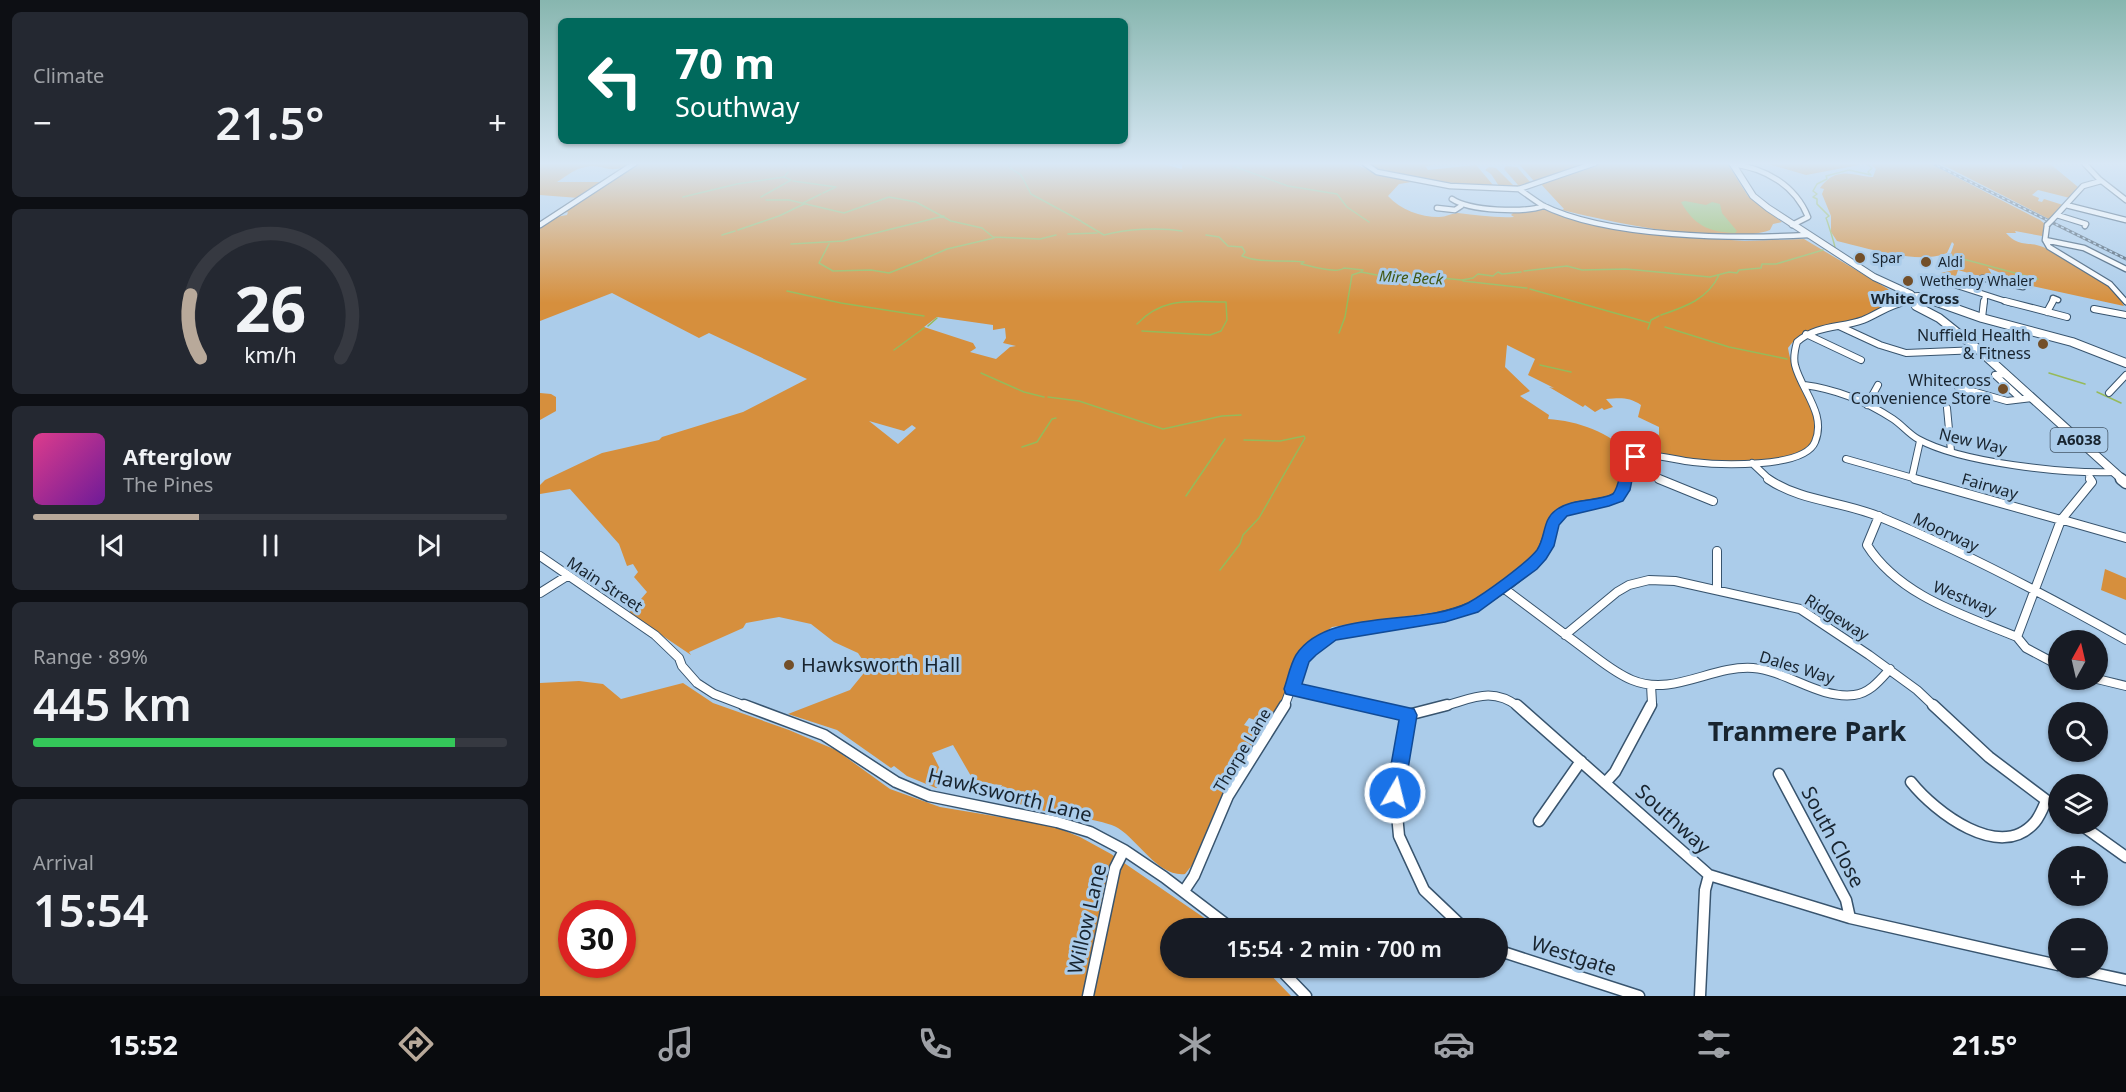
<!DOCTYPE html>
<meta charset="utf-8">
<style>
body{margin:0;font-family:"Noto Sans",sans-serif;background:#242831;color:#f1f3f6;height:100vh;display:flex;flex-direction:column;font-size:22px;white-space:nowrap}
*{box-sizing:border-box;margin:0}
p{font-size:20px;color:#9ea1a6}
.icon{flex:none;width:33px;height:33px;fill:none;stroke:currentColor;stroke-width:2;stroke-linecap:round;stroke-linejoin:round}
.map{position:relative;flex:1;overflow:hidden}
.details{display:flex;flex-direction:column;gap:12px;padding:12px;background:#0d0f14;width:540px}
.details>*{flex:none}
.hud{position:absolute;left:18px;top:18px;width:570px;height:126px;border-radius:9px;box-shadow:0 2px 4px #0004;background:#00695c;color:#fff;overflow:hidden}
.needle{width:39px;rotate:8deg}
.fabs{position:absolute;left:1508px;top:630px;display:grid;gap:12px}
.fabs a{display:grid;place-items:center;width:60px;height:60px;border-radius:50%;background:#171b24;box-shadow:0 2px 4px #0004;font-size:30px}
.speed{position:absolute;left:18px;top:900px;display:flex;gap:12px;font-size:30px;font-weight:700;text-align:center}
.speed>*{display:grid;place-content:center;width:78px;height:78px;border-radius:50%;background:#171b24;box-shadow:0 2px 4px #0004;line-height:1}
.speed .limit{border:9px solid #d22;background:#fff;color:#111}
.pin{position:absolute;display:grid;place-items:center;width:51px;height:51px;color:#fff;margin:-26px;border-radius:12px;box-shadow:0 3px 9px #0006}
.me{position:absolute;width:66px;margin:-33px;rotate:8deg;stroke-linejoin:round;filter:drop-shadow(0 0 4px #0008)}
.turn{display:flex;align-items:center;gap:21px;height:126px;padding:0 18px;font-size:27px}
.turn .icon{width:78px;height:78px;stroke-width:2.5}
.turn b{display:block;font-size:42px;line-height:51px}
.big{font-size:45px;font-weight:600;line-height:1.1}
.details .widget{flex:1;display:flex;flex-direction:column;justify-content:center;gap:9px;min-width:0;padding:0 21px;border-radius:9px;background:#242831}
.details .dial{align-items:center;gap:0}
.dial svg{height:156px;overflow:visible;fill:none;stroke:#363941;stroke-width:7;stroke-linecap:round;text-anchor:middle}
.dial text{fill:#f1f3f6;stroke:none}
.song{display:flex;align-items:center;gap:18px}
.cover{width:72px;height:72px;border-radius:9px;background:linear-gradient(135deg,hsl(330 70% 55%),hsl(280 70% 35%))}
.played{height:6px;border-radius:3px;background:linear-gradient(90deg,#b8a99a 35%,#363941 35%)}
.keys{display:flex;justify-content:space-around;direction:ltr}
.heat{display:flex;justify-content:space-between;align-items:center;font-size:33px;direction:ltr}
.charge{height:9px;border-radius:4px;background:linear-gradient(90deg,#34c759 89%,#363941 0)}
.trip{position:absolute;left:620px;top:918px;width:348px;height:60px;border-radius:30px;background:#171b24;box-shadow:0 2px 4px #0004;font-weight:600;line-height:60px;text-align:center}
.dock{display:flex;height:96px;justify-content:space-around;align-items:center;background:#090b0e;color:#9ea1a6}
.dock .icon{width:42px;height:42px}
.dock .current{color:#b8a99a}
.dock b{font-size:27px;color:#f1f3f6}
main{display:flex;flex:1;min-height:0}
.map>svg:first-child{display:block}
.green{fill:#d68f3d;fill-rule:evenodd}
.water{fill:#96ba5a}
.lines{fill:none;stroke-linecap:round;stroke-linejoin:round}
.stream{stroke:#96ba5a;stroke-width:1.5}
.minor-far3-casing{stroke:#38546e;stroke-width:7}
.minor-far2-casing{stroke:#38546e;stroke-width:8}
.minor-far1-casing{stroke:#38546e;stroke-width:10}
.minor-casing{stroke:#38546e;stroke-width:13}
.major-far2-casing{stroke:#38546e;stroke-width:8}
.major-far1-casing{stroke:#38546e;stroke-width:10}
.major-casing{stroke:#38546e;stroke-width:13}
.minor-far3{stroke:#fff;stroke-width:4.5}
.minor-far2{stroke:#fff;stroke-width:6}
.minor-far1{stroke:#fff;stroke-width:8}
.minor{stroke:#fff;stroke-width:10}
.major-far2{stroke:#fff;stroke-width:6}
.major-far1{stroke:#fff;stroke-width:8}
.major{stroke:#fff;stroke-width:10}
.rail-casing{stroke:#46596a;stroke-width:3}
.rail{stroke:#abccea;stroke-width:1.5;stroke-dasharray:3;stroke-linecap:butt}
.minor-bridge-casing{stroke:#38546e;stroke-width:7;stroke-linecap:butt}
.minor-bridge{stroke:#fff;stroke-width:4.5}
.route{fill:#1a73e8;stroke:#114b97;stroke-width:1.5}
.poi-dot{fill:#734f29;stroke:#abccea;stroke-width:2}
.labels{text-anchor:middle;stroke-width:6;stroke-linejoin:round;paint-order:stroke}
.far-poi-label{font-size:14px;fill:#18242f;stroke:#abccea;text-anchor:start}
.far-water-label{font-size:15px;font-style:italic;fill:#405712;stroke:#abccea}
.far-neighbourhood-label{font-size:15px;font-weight:bold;fill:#18242f;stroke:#abccea}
.shield{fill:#abccea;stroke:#445667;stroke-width:1.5}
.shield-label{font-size:15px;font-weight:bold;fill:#18242f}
.poi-label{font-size:16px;fill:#18242f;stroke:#abccea;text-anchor:end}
.street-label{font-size:16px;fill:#18242f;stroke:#abccea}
.near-poi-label{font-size:20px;fill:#18242f;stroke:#abccea;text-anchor:start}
.near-street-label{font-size:20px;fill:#18242f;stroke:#abccea}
.near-district-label{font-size:27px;font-weight:bold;fill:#18242f;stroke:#abccea}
</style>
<main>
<section class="details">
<div class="widget"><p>Climate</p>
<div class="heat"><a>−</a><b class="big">21.5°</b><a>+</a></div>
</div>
<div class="widget dial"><svg viewBox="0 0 100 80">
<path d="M14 69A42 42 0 1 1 86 69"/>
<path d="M14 69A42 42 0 0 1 9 37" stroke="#b8a99a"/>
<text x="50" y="56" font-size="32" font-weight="700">26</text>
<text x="50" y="72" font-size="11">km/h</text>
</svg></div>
<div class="widget">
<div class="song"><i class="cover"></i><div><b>Afterglow</b><p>The Pines</p></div></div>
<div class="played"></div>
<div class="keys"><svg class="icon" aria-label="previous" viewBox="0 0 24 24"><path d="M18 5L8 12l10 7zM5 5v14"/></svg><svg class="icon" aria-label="pause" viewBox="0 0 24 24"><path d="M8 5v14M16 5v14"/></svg><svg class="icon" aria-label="next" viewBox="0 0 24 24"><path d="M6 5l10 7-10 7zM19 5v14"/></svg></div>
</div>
<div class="widget"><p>Range · 89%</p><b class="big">445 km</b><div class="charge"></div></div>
<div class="widget"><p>Arrival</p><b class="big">15:54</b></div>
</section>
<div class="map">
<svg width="1586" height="996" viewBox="0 0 1586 996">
<rect width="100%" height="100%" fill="#abccea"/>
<path class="green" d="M0,163H92C69,177 63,162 45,167C32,170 27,176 17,182H62L39,198L0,195Z
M99,163H619L642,169V163H810C833,170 853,180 878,181L859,184L848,196C861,210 880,217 899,217C906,217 912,213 918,213C937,215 955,218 974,217L971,215L975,211L1005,209L1065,224L1149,237L1205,241L1264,239L1348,289L1356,300C1342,307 1327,316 1312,321C1289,329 1263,326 1248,348C1252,374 1267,392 1274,416C1277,425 1274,435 1273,445C1247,462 1191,466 1160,462C1139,459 1117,453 1096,453L1088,445L1087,439L1093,431H1107L1119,435V427L1098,417L1101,405C1089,397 1081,398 1066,399L1073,407L1064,410L1062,408L1055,412L1045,405L1043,407L1009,387L1014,388L988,375L995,359L967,345L965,367L990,391L980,396L1009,415L1008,419C1038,421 1069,432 1090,454L1081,490L1075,496L1029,506L1019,510L1009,522L998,553L961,585L929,603L904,611L792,627L766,647L759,657L742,703L726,725L721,723L724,716L719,714L715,720L709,718L704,725L720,731L679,801L653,864L645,874C618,877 600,842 578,828C566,820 514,814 497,809C483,806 470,800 457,795L462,785L435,783L413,745L392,753L406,781L396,788L367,776L354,766L351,768L297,730L248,714L310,690L328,668L318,653L294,642L271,624L239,617L206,623L203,628L149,652L151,655L89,613L107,592L94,577L98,572L93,564L87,566L79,544L30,489L0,494V485L5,480L62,453L119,440L122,437L203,412L267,379L169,333L159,338L72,293L0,321V227L16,217L27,215L28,212L23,213ZM397,317L453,325V330L465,328L466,338L463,343L476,346L470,347L456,359L430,352L436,348L433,343L384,327ZM329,421L364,431L372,425L376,428L358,444Z
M902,163L885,166L888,170L936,165L953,185C927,184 846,181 828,164Z
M978,163H1052L994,181Z
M1057,163H1187L1208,196L1242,222L1233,224L1230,230C1184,247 1071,222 1022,210L1024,209L999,182L1046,169Z
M1225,163H1318L1319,165L1266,175Z
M1330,163H1389L1500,220L1505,224L1502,236L1475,231L1476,233H1466C1479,248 1489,241 1503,247C1531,259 1570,279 1584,306L1487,285L1481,281L1448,268L1456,281L1418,270L1416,276L1401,273L1414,270L1407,260L1400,257L1411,253L1414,244L1412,242L1407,253C1378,265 1327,248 1297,241L1291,232V216L1282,194L1284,189L1280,188C1297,165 1312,176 1333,177L1336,169Z
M1399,163H1509L1538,187L1530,198L1498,190L1492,195L1499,198L1498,201L1502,202L1504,199L1523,205L1509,219Z
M966,166L977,167L990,182L977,187L959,186L951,174L945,170L949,167L956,168L973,185H978L964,169Z
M0,393L11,394L16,397V411L0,420Z
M1565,569L1586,578V600L1561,590Z
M39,681L63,684L81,699L143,683L173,703L249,730L296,750L350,789L400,807L513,826L540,837L571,854L679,928H630V968H724L751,996H0V683ZM32,914H82V964H32Z"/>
<path class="water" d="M1145,201L1166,205L1172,202L1180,204L1182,213L1197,231L1195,233C1168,232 1154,225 1141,202Z"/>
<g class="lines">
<path class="stream" d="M244,163L246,167
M469,163L470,168L481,175L491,194L541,221
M693,166L748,186L797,194L807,207L829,222
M248,172L244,177L251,180
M253,181L296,187L283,193
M143,197L197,184L244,177
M221,197L251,180
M226,200H249L304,213L349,197L376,202L411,221L442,228L453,237L500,239L516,235
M263,203L281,194
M542,222L564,235C586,229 619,227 642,231
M198,230L239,216L264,204
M528,234L557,233
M182,235L195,231
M666,235L679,237L688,246L702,247L705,252L702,256C722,264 742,259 764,262L761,264C772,266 796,274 804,268L823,270L821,272L842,276L856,275L867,280L891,277L922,280L933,278L938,274L953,276L958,272L962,274L981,272
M251,244L303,241L404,216
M289,244L279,263L293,271L331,270L349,273L382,260
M1295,248C1295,245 1287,220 1286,218L1289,216L1277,204V199L1273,197L1277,194L1273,191L1277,184L1287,179L1286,176L1309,170L1331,175L1328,172L1332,168L1326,163
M1408,255L1498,279
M384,259L407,249L454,238
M984,271L1027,266L1042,270L1086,269L1170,277L1189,272L1197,273L1199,270L1221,268L1222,264H1236L1283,250
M923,281L987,288
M990,289L1110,323
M247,291L301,303L384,316
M1121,315C1145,307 1168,299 1179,275
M597,324C623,296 651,302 686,302L687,320L681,331L670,335L602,331
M388,326L397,318
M1125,327L1189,347L1247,359
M1108,329L1111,320L1119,316
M799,333L805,317L812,275L821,272
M354,350L384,328
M1000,365L1031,372
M441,373L484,392L504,397
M1509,373L1545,384
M1557,392L1581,403
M508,397L539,401L623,429L682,416L701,415
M482,447L497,442L512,419L516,418
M646,496L685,439
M680,570L700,544L703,535L719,518L765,438L764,436L740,441L704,440"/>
<g class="minor-far3-casing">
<path id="minor-far3" d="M824,163L837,172L910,186L979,189L1055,163
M1544,163L1559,179L1586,200
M1192,164C1225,168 1255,185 1268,217L1252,225
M979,189C986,194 994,200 1002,205C1067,238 1195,239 1268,235
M912,199C930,211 984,213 1004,206
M1526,205L1586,220
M897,208L915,210L921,206
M1517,215L1546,224L1545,226
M1512,220L1543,186L1561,181
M0,225L95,163
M1507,225L1505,240L1509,247L1570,284L1586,302
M1505,240L1544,248L1586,269
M1442,278L1483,287
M1412,284L1471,303
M1361,303L1366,302
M1444,303L1445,296
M1512,303L1513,298L1518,300"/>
</g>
<g class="minor-far2-casing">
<path id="minor-far2" d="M1465,301L1527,317
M1554,309L1586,315
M1507,312L1513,301
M1442,318L1444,301
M1299,326L1340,345L1366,353L1439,350
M1266,334L1321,360
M1466,374L1455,375L1481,399
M1264,385C1295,389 1327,402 1353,419C1362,425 1369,434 1378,439C1421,463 1526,474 1575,472
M1418,387L1467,401L1492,398
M1569,393L1586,375
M1327,405L1338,385
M1407,408L1411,451
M1306,459L1380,480
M1212,463L1230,480
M1089,464L1122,480
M1548,473L1551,480
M1372,477L1380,441
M1086,480L1090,461C1111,450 1131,460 1153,462C1177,465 1264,469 1275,442C1287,414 1261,390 1255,365C1253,357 1255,349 1257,342C1276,325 1301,328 1323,320C1338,314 1350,304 1366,302"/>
</g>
<g class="minor-far1-casing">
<path id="minor-far1" d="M1119,479L1173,501
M1228,479C1262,502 1303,501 1340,517C1425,552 1506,595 1586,640
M1375,479L1521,520
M1339,516L1327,545C1359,596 1424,615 1477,637L1486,648L1518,665
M1523,520L1586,538
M1177,551V590
M0,556L115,635L139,658L142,666L157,683L174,694L208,707
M962,587C990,608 1018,629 1046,650C1061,661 1075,673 1092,680C1133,697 1172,665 1213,668C1248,671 1278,699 1314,695C1330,693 1340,680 1350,669
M0,593L27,576
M1025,635L1077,592L1089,585L1109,580L1135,581L1260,609L1329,655L1377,690L1395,707
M1477,637L1521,520L1552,482L1550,479
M1557,679L1586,686
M752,689L831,707
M744,707L762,659L792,634C875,616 927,629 994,563C1008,549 1006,527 1020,515C1042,495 1079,515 1086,479
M901,707C932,699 951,686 979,707
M1110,707L1112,703L1111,685"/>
</g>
<g class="minor-casing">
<path id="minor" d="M204,705L284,735L356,782L389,796L517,822L550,832L584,850L624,877L691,928
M825,705L868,715L907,705
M977,705L1169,875L1310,918L1518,965
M1393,705L1449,757L1518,809
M868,715L855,793L859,836L884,890L924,928
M1239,774L1306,900L1310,918
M1371,782C1394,811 1460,863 1495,822C1500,816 1503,808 1506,801
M1065,783L1075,772L1111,705
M999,821L1041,761
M1540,824L1586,857
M644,891L654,876L688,796L745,705
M957,950L1099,996
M739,968L766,996
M1530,968L1586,980
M548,996L575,868L584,850
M1160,996L1165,890L1169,875"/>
</g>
<g class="major-far2-casing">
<path id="major-far2" d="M1192,163L1213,196L1228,208L1334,277L1371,294
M1364,297L1379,296L1398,303"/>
</g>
<g class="major-far1-casing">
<path id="major-far1" d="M1394,301L1442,318L1532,342L1586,363
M1376,306L1399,318L1439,350L1583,480"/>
</g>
<g class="major-casing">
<path id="major" d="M1581,479L1586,483"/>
</g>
<use href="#minor-far3" class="minor-far3"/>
<use href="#minor-far2" class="minor-far2"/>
<use href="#minor-far1" class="minor-far1"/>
<use href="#minor" class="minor"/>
<use href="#major-far2" class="major-far2"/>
<use href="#major-far1" class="major-far1"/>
<use href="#major" class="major"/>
<g class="rail-casing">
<path id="rail" d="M1392,163L1586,259"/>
</g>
<use href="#rail" class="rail"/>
<g class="minor-bridge-casing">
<path id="minor-bridge" d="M1507,225L1512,220"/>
</g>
<use href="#minor-bridge" class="minor-bridge"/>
</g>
<linearGradient id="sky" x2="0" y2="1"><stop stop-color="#87b6af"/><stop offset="0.54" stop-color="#d9e8f6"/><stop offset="1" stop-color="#d9e8f6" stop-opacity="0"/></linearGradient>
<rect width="1586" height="303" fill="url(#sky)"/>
<path class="route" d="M1096,453L1102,457L1095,465L1090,490L1083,501L1069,506L1027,516L1019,525L1014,546L1006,559L997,569L938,612L905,622L796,640L776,655L769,662L762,684L874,709L877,715L864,793L862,799L855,801L848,799L846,793L859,720L746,694L744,689C748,678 750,665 756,655C787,607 881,627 928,603C944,594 986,564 997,550C1006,537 1002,520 1016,510C1032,498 1056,502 1073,494C1083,481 1077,458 1096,453Z"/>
<g class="poi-dot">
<circle cx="1320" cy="258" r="6"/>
<circle cx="1386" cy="262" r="6"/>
<circle cx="1368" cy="281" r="6"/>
<circle cx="1503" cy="344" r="6"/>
<circle cx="1463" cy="389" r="6"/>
<circle cx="249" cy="665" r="6"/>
</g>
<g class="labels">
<g class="far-poi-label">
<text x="1332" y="263">Spar</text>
<text x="1398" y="267">Aldi</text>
<text x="1380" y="286">Wetherby Whaler</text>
</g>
<g class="far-water-label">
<text transform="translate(871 278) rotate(3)" y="5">Mire Beck</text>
</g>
<g class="far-neighbourhood-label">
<text x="1375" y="304">White Cross</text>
</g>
<rect class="shield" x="1510.5" y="428" width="57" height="24" rx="4.5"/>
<g class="shield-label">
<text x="1539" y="445">A6038</text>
</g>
<g class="poi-label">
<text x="1491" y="341">Nuffield Health<tspan x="1491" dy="18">&amp; Fitness</tspan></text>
<text x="1451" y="386">Whitecross<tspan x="1451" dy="18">Convenience Store</tspan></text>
</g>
<g class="street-label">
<text transform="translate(1433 441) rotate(13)" y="6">New Way</text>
<text transform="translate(1450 486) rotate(16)" y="6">Fairway</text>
<text transform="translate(1406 532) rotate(25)" y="6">Moorway</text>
<text transform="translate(65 584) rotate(33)" y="6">Main Street</text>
<text transform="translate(1425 598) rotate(22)" y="6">Westway</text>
<text transform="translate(1297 617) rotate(32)" y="6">Ridgeway</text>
<text transform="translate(1257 667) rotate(17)" y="6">Dales Way</text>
<text transform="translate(702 750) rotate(-59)" y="6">Thorpe Lane</text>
</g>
<g class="near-poi-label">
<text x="261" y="672">Hawksworth Hall</text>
</g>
<g class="near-street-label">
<text transform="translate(470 795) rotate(14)" y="7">Hawksworth Lane</text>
<text transform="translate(1133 819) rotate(42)" y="7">Southway</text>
<text transform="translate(1293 837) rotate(62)" y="7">South Close</text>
<text transform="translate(547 919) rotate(-77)" y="7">Willow Lane</text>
<text transform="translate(1034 956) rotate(18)" y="7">Westgate</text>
</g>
<g class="near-district-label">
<text x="1267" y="741">Tranmere Park</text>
</g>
</g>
</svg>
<div class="fabs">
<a><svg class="needle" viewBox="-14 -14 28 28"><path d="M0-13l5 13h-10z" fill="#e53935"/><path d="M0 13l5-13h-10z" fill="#9ea1a6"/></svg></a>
<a><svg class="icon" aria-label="search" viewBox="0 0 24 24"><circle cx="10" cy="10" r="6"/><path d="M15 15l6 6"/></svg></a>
<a><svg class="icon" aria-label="layers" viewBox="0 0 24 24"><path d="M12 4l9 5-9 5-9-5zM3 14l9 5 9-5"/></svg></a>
<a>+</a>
<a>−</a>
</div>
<div class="speed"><div class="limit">30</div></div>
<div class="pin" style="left:1096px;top:457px;background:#d93025"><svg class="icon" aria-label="arrive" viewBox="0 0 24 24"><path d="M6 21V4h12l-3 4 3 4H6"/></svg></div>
<svg class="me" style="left:855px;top:793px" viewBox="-20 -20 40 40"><circle r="17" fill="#1a73e8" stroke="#fff" stroke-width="3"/><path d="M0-11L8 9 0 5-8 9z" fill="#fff"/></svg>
<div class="trip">15:54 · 2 min · 700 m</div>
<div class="hud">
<div class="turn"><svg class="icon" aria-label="left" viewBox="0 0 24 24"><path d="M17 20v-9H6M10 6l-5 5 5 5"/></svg><div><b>70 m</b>Southway</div></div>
</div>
</div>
</main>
<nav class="dock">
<b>15:52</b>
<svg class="icon current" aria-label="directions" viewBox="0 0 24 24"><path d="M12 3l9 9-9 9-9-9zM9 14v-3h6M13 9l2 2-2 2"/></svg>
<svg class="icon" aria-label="music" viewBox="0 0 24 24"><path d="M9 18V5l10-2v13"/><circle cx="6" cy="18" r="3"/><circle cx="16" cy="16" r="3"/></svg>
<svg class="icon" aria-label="phone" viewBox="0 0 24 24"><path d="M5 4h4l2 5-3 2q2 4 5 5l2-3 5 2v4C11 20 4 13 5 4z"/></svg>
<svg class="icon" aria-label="climate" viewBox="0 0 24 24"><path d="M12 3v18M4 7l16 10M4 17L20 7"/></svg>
<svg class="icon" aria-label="car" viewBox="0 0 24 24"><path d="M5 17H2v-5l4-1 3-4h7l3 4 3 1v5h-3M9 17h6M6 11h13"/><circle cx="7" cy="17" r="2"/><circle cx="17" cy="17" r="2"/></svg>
<svg class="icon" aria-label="filters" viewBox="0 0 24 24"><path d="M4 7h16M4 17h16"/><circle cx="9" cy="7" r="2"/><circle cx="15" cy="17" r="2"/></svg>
<b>21.5°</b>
</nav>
